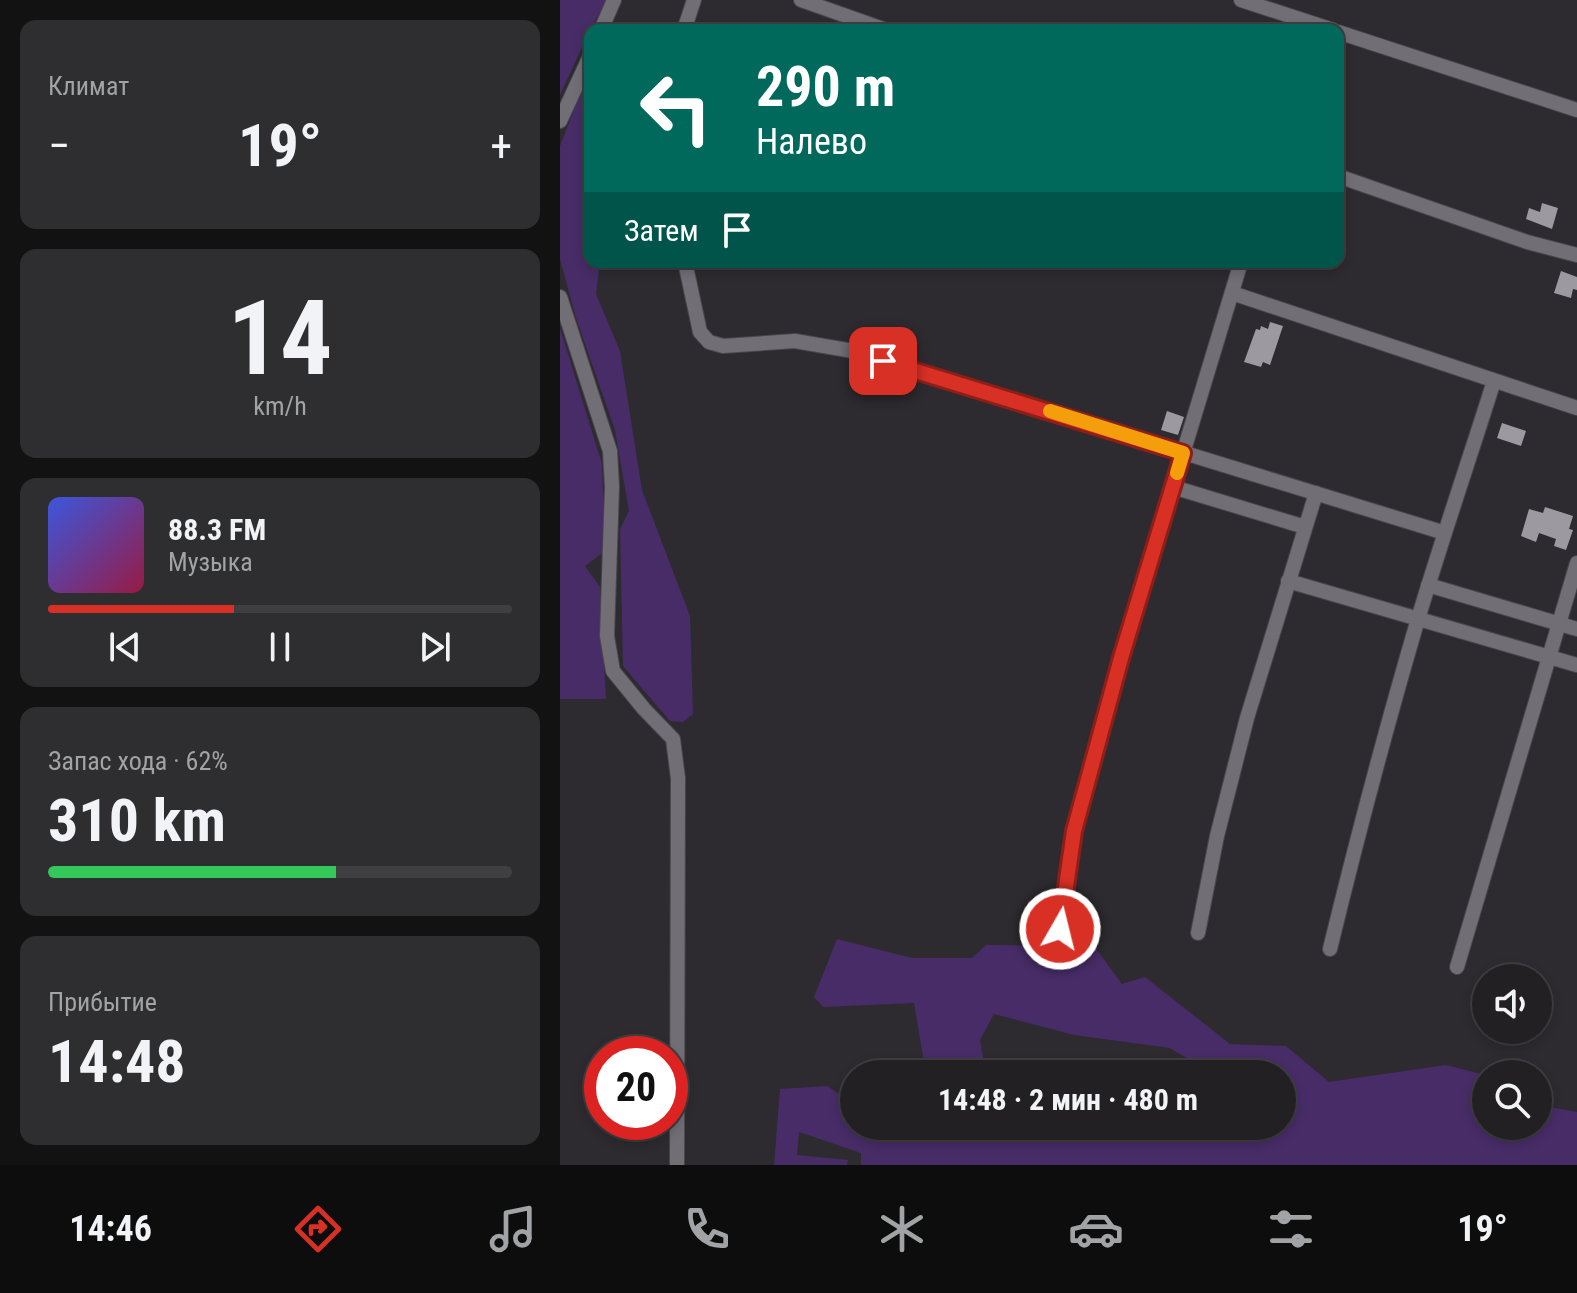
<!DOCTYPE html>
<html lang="ru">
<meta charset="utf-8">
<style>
body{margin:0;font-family:"Roboto Condensed",sans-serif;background:#2e2d30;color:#f1f3f6;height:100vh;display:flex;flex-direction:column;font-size:30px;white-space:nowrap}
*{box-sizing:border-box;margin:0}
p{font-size:26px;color:#a2a3a6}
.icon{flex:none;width:44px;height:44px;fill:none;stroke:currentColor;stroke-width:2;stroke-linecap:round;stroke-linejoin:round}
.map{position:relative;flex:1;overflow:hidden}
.drawer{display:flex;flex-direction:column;gap:20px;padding:20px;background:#131213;width:560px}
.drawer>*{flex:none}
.top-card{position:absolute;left:24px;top:24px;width:760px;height:244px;border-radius:16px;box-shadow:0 4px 12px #0003,0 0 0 2px #3f3e41;background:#00695c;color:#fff;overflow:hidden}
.tools{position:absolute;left:912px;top:964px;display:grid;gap:16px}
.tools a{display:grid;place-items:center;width:80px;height:80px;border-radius:50%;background:#222023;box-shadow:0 4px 12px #0003,0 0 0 2px #3f3e41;font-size:40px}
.speed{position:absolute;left:24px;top:1036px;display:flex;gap:16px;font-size:40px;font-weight:700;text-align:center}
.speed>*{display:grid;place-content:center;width:104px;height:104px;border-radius:50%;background:#222023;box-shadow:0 4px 12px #0003,0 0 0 2px #3f3e41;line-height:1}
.speed .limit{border:12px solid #d22;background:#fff;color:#111}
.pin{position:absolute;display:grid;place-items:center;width:68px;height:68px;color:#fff;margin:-34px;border-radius:16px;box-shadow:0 4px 12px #0006}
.me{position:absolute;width:88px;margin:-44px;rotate:8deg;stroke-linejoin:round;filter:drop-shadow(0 0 6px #0008)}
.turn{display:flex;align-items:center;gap:28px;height:168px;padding:0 40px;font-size:36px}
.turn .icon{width:104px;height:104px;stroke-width:2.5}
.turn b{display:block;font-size:56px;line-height:68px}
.then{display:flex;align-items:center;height:76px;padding:0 40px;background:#0003;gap:16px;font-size:30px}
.big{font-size:60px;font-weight:700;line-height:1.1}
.drawer .tile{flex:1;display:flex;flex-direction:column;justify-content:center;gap:12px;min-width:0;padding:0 28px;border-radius:16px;background:#2e2d30}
.drawer .dial{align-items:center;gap:0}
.dial b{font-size:104px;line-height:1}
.song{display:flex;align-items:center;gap:24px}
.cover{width:96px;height:96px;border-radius:12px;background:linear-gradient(135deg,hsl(230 70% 55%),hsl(340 70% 35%))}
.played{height:8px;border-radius:4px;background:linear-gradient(90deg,#d93025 40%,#3f3e41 40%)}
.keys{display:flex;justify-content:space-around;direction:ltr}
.heat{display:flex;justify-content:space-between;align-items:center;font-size:44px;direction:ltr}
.charge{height:12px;border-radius:6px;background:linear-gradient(90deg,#34c759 62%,#3f3e41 0)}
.trip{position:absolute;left:280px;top:1060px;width:456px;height:80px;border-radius:40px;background:#222023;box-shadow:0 4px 12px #0003,0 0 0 2px #3f3e41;font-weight:700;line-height:80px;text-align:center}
.menu{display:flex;height:128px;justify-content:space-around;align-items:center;background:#0e0d0e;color:#a2a3a6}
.menu .icon{width:56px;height:56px}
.menu .on{color:#d93025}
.menu b{font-size:36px;color:#f1f3f6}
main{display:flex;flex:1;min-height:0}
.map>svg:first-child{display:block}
.green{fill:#472c67}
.building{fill:#9c9aa0}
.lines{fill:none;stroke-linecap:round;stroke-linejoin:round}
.minor-casing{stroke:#49474b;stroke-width:16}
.minor{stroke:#716f75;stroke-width:14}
.route-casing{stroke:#8d1f18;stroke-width:20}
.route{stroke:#d93025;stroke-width:14}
.slow{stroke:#f59e0b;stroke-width:14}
</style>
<main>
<section class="drawer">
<div class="tile"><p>Климат</p>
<div class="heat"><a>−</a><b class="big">19°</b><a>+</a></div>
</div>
<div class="tile dial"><b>14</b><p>km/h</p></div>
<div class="tile">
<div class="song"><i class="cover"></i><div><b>88.3 FM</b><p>Музыка</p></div></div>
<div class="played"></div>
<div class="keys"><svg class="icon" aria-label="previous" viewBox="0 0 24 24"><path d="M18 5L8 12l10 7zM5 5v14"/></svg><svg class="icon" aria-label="pause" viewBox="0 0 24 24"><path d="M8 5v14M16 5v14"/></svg><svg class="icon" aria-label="next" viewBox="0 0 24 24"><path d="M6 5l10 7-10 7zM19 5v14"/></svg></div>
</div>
<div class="tile"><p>Запас хода · 62%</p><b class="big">310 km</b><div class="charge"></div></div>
<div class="tile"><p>Прибытие</p><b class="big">14:48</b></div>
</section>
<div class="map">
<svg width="1017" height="1165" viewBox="0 0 1017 1165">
<rect width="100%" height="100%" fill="#2d2b2f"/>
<path class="green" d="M0,0H47L30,30L0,95Z
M30,68V262H40L36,294L60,351L82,490L130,616L133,714L123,722L110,721L63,666L60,529L69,511L55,430L16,318L0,259V146Z
M0,328L42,464L45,551L25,566L40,587L46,699H0Z
M277,939L352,958H412L426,945L534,946L562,984L585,977L670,1044L726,1046L769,1082L886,1065L921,1074L926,1085V1126H978V1105L1017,1112V1165H301V1153L239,1132L237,1155L288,1160L287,1165H214L220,1089L267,1086L292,1102L294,1101V1126H722V1074H653L610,1048L514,1035L434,1014L420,1040L425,1068L432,1074H366L354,1003L263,1007L254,997Z"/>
<path class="building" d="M982,203L998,208L992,229L966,219L969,208L980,212Z
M1001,271L1017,277V290L1013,289L1011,298L994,293Z
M710,322L723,326L710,365L703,362L701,367L684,362L696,329L700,330L701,326L708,329Z
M607,411L624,417L618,435L601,430Z
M942,423L966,431L961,446L937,438Z
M985,507L1013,516L1009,529L1013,530L1006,550L994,546L996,539L979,533L976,542L961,536L969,509L983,513Z"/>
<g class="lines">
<g class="minor-casing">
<path id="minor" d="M241,0L326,30
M681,0L773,30
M41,30L54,0
M124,30L134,0
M778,32L1017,110
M0,121L30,56
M778,176L967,242L1017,255
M125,262L140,332L149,342L163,346L235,341L293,351L885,533
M672,293L1017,408
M0,297L50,451L52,487L47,636L53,671L84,709L113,739L118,778L117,1165
M613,487L745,527
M728,581L1017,665
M868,585L1017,629
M500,929L514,831L561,658L681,262
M638,933L657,836L687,718L756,493
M770,949C797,838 826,728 858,619C882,539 909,460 934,381
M897,967L1017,563"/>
</g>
<use href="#minor" class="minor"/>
</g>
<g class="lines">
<g class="route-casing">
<path id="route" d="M323,361L623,453L561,658L514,831L500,929"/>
</g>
<use href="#route" class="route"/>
<path class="slow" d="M490,411L623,453L617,473"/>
</g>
</svg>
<div class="tools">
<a><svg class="icon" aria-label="sound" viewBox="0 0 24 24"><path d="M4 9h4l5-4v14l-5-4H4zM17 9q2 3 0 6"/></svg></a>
<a><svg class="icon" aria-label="search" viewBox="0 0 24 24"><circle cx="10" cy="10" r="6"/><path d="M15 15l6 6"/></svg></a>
</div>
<div class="speed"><div class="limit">20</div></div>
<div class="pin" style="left:323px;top:361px;background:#d93025"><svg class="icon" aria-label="arrive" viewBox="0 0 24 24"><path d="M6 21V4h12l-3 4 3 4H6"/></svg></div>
<svg class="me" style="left:500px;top:929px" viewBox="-20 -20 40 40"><circle r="17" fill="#d93025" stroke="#fff" stroke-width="3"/><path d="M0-11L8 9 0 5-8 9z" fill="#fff"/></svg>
<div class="trip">14:48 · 2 мин · 480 m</div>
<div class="top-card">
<div class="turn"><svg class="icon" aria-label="left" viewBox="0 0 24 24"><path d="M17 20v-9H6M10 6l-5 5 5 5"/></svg><div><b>290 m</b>Налево</div></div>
<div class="then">Затем<svg class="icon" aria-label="arrive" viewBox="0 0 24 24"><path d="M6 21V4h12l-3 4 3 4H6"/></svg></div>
</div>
</div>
</main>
<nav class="menu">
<b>14:46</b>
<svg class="icon on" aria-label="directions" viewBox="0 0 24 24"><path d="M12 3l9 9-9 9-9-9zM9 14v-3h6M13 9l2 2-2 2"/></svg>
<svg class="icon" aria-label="music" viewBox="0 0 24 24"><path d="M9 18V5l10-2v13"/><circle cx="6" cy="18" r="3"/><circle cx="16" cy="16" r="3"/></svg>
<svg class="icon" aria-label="phone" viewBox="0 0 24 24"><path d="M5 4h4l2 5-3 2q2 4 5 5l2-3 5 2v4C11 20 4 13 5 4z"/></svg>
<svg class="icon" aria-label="climate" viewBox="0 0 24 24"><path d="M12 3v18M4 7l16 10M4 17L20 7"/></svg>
<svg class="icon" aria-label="car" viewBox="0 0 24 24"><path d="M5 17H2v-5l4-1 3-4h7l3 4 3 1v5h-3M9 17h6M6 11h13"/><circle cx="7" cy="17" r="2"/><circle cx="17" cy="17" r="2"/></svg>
<svg class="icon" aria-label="filters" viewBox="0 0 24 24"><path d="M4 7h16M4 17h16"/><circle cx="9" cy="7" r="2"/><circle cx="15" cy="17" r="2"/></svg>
<b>19°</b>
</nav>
